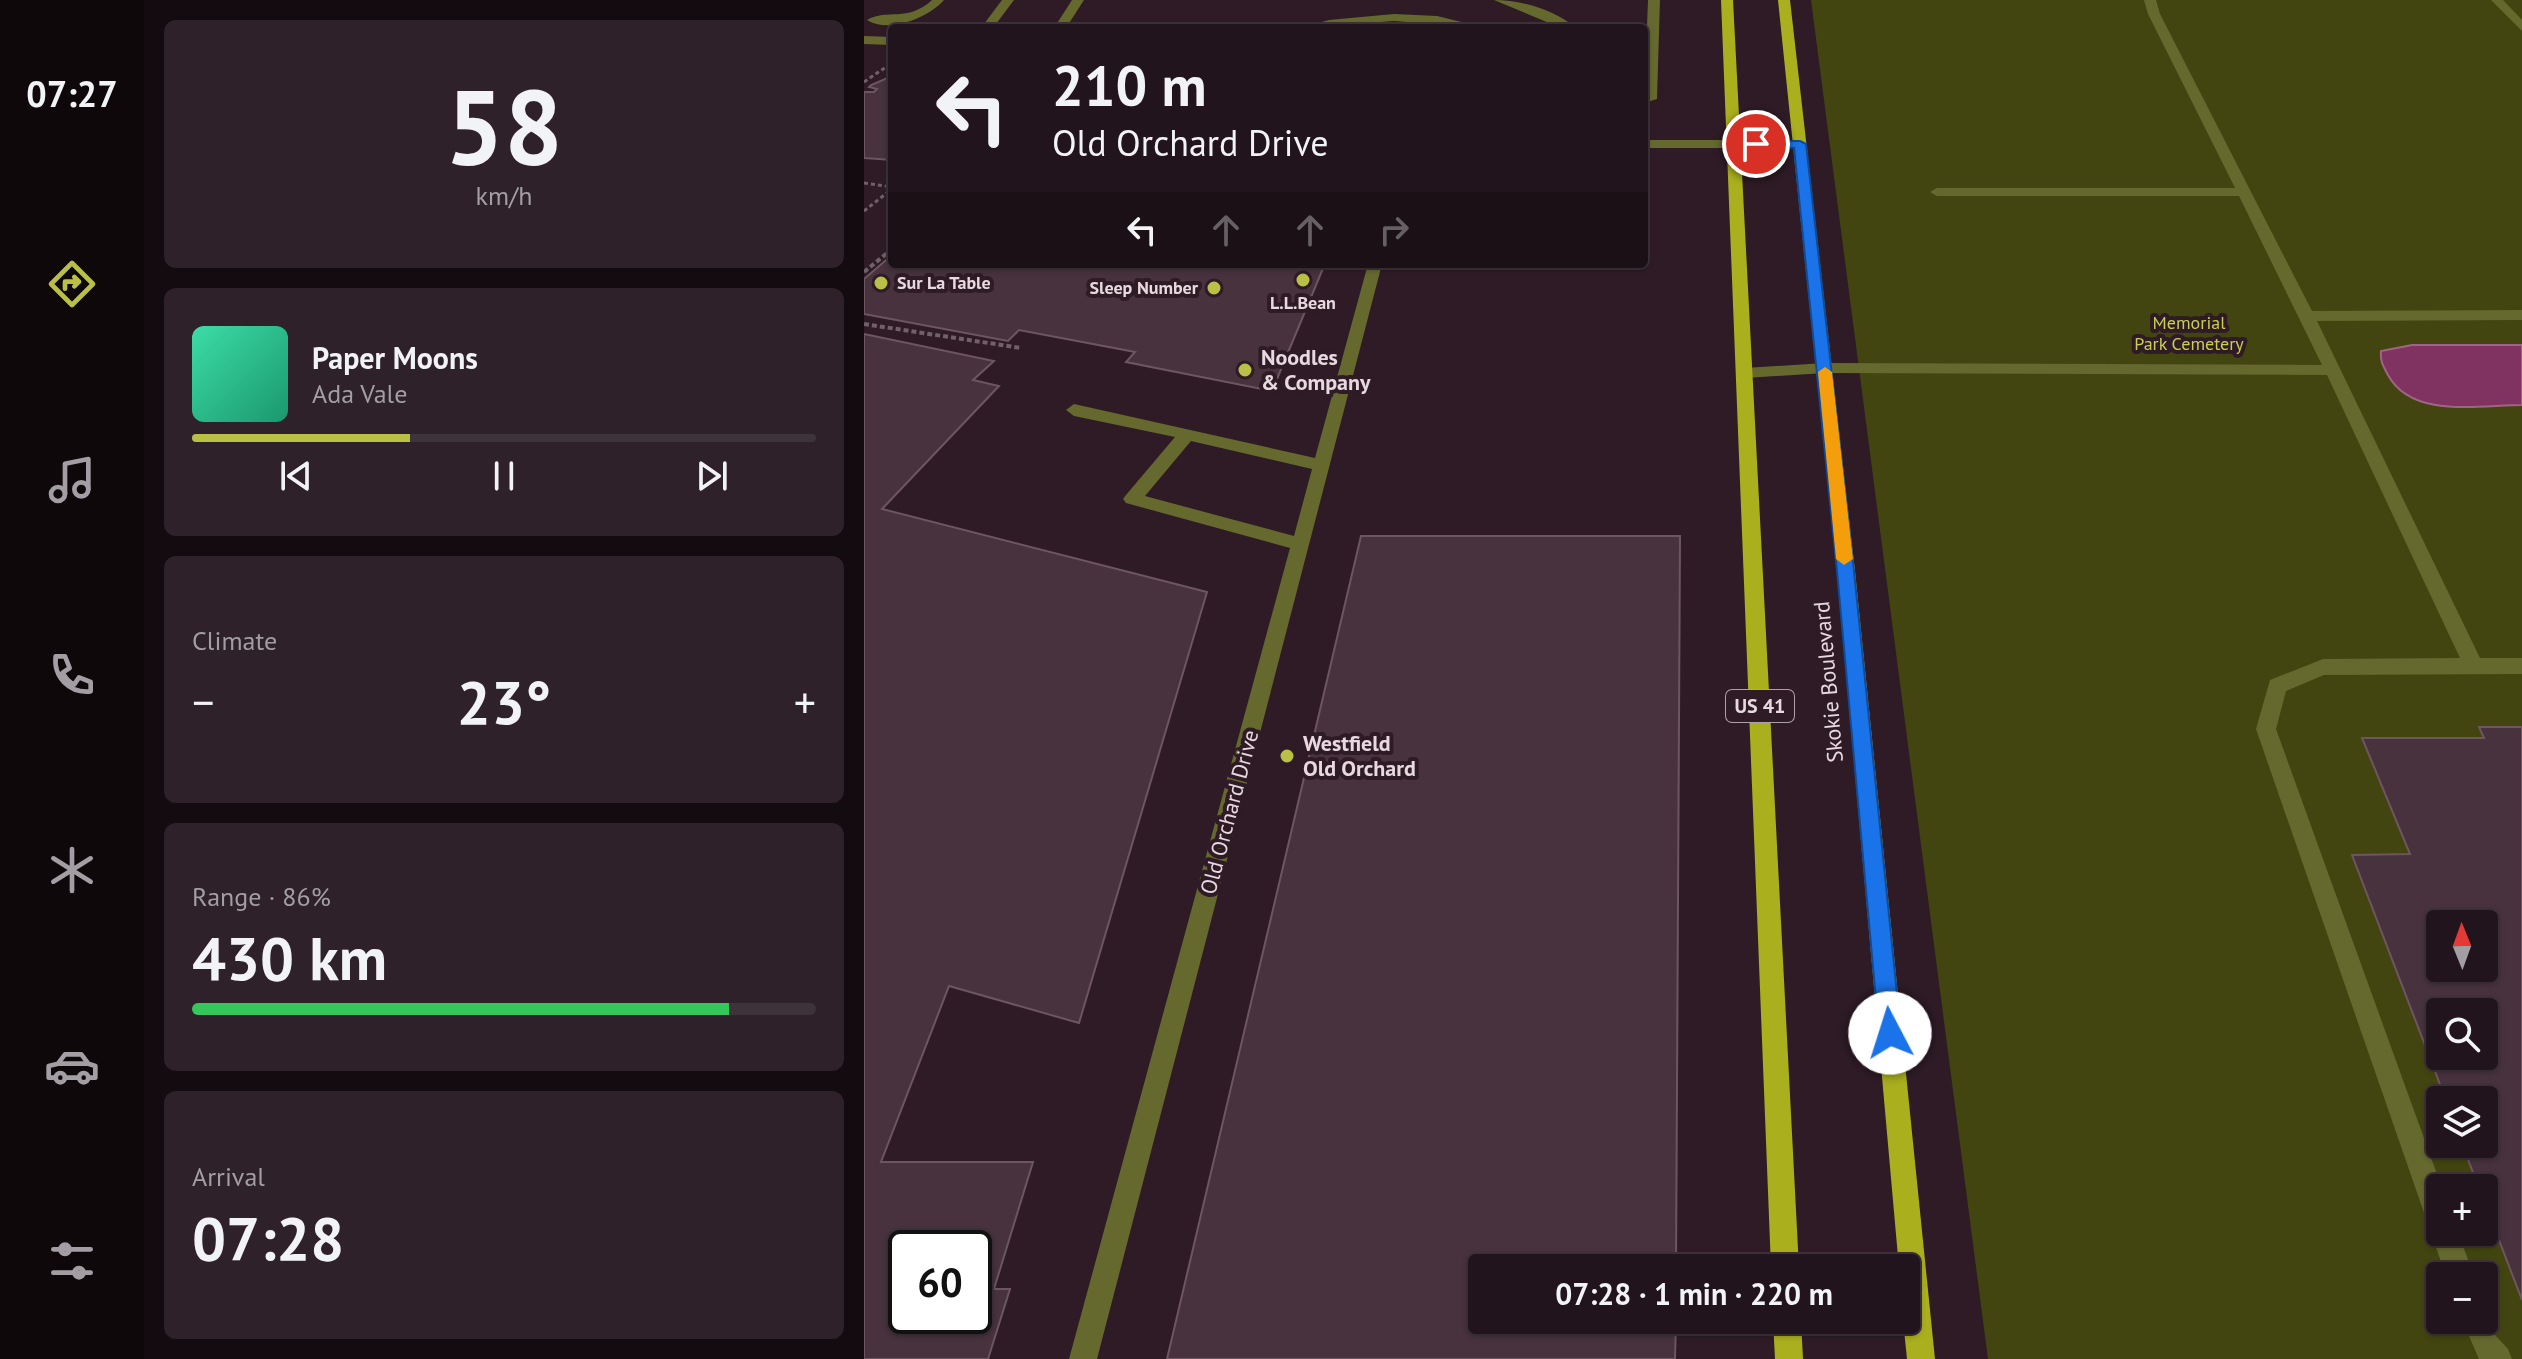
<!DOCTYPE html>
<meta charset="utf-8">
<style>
body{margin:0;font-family:"PT Sans",sans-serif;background:#2e2129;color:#f1f3f6;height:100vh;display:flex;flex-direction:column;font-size:30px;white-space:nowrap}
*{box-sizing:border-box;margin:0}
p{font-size:26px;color:#a29ea3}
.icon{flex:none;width:44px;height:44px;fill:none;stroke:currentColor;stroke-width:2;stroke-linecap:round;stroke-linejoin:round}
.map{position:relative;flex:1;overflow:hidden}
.panel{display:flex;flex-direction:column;gap:20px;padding:20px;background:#130b0f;width:720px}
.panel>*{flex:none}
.top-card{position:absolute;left:24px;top:24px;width:760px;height:244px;border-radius:8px;box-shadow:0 2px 6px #0004,0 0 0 2px #3f333b;background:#22141c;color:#f1f3f6;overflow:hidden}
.needle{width:52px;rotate:359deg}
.tools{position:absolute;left:1562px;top:910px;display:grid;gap:16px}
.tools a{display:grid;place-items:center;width:72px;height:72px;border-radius:8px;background:#22141c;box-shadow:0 2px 6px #0004,0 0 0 2px #3f333b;font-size:40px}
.speed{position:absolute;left:24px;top:1230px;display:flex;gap:16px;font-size:40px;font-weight:700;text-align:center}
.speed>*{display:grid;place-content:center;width:104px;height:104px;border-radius:50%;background:#22141c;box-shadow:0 2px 6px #0004,0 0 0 2px #3f333b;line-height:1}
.speed .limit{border:4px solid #111;border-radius:12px;background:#fff;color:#111}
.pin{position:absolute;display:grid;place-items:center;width:68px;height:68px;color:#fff;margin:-34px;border:4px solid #fff;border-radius:50%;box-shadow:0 2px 8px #0007}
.me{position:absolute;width:88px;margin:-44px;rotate:355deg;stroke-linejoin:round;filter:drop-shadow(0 0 6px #0008)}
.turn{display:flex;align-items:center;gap:28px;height:168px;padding:0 32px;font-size:36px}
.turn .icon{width:104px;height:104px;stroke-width:2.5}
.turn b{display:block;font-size:56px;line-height:68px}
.lanes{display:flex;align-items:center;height:76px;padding:0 32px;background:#0003;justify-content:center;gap:40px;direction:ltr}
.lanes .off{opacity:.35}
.big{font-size:60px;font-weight:700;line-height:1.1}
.panel .widget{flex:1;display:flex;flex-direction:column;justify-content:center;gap:12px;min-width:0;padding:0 28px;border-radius:12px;background:#2e2129}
.panel .dial{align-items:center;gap:0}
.dial b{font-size:104px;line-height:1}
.song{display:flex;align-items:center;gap:24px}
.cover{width:96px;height:96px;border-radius:12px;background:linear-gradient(135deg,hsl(160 70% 55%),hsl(160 70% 35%))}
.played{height:8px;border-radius:4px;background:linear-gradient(90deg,#bac045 35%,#3f333b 35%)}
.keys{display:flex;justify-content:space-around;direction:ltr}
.heat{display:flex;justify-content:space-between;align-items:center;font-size:44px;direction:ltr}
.charge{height:12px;border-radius:6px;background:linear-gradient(90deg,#34c759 86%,#3f333b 0)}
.trip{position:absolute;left:604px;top:1254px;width:452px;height:80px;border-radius:8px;background:#22141c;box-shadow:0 2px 6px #0004,0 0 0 2px #3f333b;font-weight:700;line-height:80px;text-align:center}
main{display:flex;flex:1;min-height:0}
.tabs{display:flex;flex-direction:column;width:144px;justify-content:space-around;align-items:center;background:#0e080b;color:#a29ea3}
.tabs .icon{width:56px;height:56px}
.tabs .on{color:#bac045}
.tabs b{font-size:36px;color:#f1f3f6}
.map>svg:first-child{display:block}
.green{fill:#434510;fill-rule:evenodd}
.water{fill:#803260;stroke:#9f6486;stroke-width:2}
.building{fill:#47323d;stroke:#6d5662;stroke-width:2;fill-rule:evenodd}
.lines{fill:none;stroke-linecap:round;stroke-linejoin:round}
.path-far1{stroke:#716069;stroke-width:3;stroke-dasharray:4 3;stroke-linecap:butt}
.path{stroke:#716069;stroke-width:4;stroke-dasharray:5 3;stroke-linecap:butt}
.minor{fill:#65692e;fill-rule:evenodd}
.major{fill:#aaaf1e;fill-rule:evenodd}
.route{fill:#1a73e8;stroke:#114b97;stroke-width:2}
.slow{fill:#f59e0b}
.poi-dot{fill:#bac045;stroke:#2e1b26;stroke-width:3}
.labels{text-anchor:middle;stroke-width:8;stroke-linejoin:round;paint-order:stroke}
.far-poi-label{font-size:18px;font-weight:bold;fill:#e7d9df;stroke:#2e1b26;text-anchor:start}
.far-park-label{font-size:18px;fill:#c9d04f;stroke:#2e1b26}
.shield{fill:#2e1b26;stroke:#b0a0a8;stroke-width:2}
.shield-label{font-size:20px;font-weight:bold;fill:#e7d9df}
.poi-label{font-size:22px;font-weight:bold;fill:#e7d9df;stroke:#2e1b26;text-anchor:start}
.street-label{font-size:22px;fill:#e7d9df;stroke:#2e1b26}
</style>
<main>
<nav class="tabs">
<b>07:27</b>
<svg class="icon on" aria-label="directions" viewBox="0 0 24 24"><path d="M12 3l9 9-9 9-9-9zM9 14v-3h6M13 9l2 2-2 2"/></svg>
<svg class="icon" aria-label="music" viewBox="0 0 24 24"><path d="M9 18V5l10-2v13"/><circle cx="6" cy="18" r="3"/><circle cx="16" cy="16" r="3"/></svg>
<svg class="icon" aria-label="phone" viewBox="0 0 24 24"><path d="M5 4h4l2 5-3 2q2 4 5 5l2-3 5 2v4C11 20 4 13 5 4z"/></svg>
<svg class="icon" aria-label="climate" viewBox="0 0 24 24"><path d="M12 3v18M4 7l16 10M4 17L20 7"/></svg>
<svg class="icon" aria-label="car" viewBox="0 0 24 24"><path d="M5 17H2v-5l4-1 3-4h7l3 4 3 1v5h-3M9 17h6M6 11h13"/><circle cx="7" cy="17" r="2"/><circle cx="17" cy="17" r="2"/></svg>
<svg class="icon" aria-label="filters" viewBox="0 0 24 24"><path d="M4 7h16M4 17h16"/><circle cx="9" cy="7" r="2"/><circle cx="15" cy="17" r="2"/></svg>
</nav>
<section class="panel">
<div class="widget dial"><b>58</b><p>km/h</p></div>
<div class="widget">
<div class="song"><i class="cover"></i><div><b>Paper Moons</b><p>Ada Vale</p></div></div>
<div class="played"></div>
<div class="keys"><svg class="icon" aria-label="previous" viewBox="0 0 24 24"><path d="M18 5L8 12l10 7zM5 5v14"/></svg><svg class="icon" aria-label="pause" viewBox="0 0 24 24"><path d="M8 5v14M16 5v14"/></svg><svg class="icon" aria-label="next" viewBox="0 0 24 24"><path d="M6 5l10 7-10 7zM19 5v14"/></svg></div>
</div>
<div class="widget"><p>Climate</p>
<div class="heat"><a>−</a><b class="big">23°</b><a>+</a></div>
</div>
<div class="widget"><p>Range · 86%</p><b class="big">430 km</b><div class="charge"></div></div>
<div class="widget"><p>Arrival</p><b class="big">07:28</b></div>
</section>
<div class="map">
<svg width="1658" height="1359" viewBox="0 0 1658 1359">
<rect width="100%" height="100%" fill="#2e1b26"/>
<path class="green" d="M947,0H1658V1359H1124ZM1576,924H1620V968H1576ZM1576,1012H1620V1056H1576ZM1576,1100H1620V1144H1576ZM1576,1188H1620V1232H1576ZM1576,1276H1620V1320H1576Z"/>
<path class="water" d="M1548,345H1658V405C1615,405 1548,419 1524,375C1519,366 1516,361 1517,351Z"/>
<path class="building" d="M28,76V160L0,158V92H10L13,89L5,87L7,85Z
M28,255V264L460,266L408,391L262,362L271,352L155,330L144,341L0,314V279Z
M0,334L130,361L109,380L135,386L18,509L343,592L215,1023L85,986L17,1162H169L130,1289H146L124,1359H0ZM42,1248H110V1316H42Z
M497,536H816L812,1268H618V1320H812L811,1359H303Z
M1615,727H1658V1300L1620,1201V1188H1615L1598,1144H1620V1100H1582L1488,855L1546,854L1498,738H1620ZM1576,924H1620V968H1576ZM1576,1012H1620V1056H1576Z"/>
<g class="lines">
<path class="path-far1" d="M0,82L22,67
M0,183L28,187
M0,211L28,189"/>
<path class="path" d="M0,272L28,249
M0,324L157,348"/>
<path class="minor" d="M68,0H80C64,18 25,34 3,20C23,8 43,23 68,0Z
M138,0H150L129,28H117Z
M208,0H220L202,28H190Z
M630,0C658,0 691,10 712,28H697Z
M784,0H796L793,99L780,103Z
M1280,0H1292L1296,14L1448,311L1658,310V320L1453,321L1616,658H1658V674L1460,675L1422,691L1412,729L1578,1188L1576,1232H1594L1610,1276H1582L1392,729L1406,680L1459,659L1596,658L1463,375L961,373L881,378L873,373L881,368L961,363L1458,365L1375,196H1073L1066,192L1073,188H1371L1284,14Z
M1627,0H1639L1658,20V31Z
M530,14L573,16L622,28L530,21L437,28L465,20Z
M0,36L28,37V45L0,44Z
M780,140H936L943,144L936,148H780Z
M504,264H518L233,1359H205L426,548L262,503L259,499L262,495L311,437L210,416L202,410L210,404L451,458ZM327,441L448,469L430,536L281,496Z
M1620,1309L1631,1335L1644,1349L1648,1359H1615L1598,1320H1620Z"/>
<path class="major" d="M857,0H869L935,1268H907Z
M914,0H926L991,571L1071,1359H1043L1039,1320H1042V1268H1035L973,571Z
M909,1320H937L939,1359H911Z"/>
</g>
<path class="route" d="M936,141L942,144L990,571L1037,1033L1034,1041L1026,1044L1018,1041L1015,1033L973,571L930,148H892L886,144L892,141Z"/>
<path class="slow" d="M961,367L968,372L989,559L980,565L972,559L954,372Z"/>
<g class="poi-dot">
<circle cx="439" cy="280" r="8"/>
<circle cx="17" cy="283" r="8"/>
<circle cx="350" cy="288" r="8"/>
<circle cx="381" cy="370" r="8"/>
<circle cx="423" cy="756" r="8"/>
</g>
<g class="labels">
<g class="far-poi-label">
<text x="33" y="289">Sur La Table</text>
<text x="334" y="294" text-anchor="end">Sleep Number</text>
<text x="439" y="309" text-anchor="middle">L.L.Bean</text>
</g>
<g class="far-park-label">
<text x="1325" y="329">Memorial<tspan x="1325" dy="21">Park Cemetery</tspan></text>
</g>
<rect class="shield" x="862" y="690" width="68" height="32" rx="6"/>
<g class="shield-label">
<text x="896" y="713">US 41</text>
</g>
<g class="poi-label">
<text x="397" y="365">Noodles<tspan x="397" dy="25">&amp; Company</tspan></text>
<text x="439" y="751">Westfield<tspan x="439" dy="25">Old Orchard</tspan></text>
</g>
<g class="street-label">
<text transform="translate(964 682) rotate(-95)" y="8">Skokie Boulevard</text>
<text transform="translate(365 812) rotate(-75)" y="8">Old Orchard Drive</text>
</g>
</g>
</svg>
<div class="tools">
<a><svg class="needle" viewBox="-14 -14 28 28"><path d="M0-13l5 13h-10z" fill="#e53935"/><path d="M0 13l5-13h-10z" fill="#a29ea3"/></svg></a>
<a><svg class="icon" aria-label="search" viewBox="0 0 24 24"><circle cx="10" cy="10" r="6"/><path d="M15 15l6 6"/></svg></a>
<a><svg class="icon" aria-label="layers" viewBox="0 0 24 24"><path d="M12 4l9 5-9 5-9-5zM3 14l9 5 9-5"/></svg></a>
<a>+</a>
<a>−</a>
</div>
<div class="speed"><div class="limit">60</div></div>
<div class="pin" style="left:892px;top:144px;background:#d93025"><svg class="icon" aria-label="arrive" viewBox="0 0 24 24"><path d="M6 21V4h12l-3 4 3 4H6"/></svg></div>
<svg class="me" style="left:1026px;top:1033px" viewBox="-20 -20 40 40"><circle r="19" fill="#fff"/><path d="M0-13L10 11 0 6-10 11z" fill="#1a73e8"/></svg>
<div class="trip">07:28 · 1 min · 220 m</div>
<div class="top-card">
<div class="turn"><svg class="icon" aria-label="left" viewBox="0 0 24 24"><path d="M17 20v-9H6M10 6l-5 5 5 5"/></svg><div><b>210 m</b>Old Orchard Drive</div></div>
<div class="lanes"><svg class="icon" aria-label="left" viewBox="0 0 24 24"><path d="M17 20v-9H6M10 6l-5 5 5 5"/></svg><svg class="icon off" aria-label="ahead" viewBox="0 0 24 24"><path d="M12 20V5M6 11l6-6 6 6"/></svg><svg class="icon off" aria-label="ahead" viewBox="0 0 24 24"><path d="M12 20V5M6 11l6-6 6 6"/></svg><svg class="icon off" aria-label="right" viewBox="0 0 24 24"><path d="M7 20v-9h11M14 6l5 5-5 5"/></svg></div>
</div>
</div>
</main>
